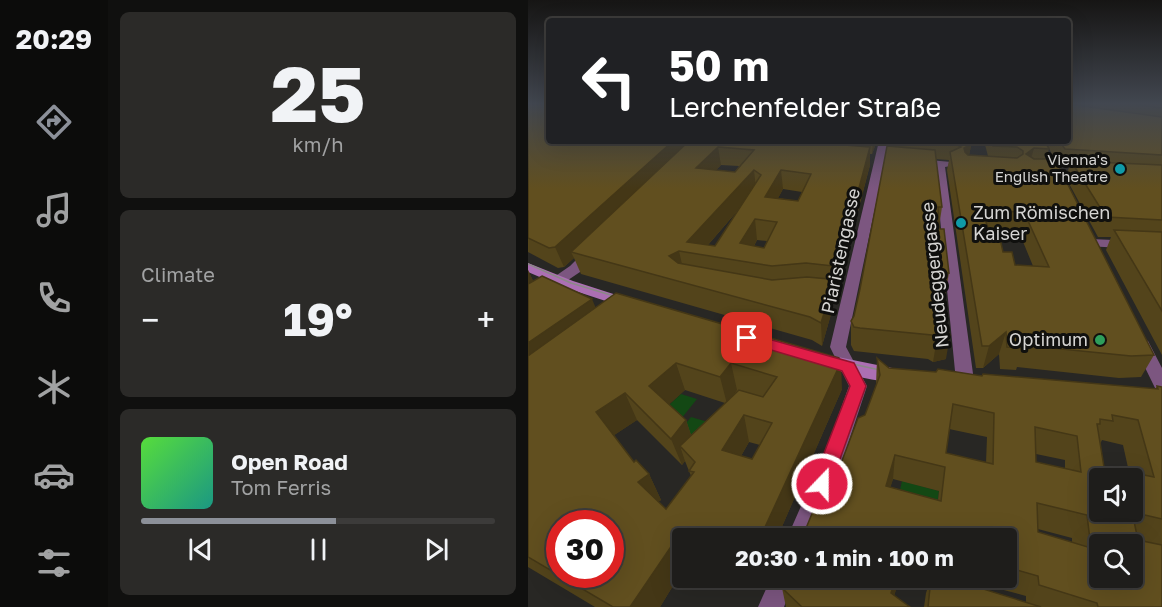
<!DOCTYPE html>
<meta charset="utf-8">
<style>
body{margin:0;font-family:"Golos Text",sans-serif;background:#2b2a28;color:#f1f3f6;height:100vh;display:flex;flex-direction:column;font-size:22px;white-space:nowrap}
*{box-sizing:border-box;margin:0}
p{font-size:20px;color:#a1a2a3}
.icon{flex:none;width:33px;height:33px;fill:none;stroke:currentColor;stroke-width:2;stroke-linecap:round;stroke-linejoin:round}
.map{position:relative;flex:1;overflow:hidden}
.sheet{display:flex;flex-direction:column;gap:12px;padding:12px;background:#10100f;width:420px}
.sheet>*{flex:none}
.guide{position:absolute;left:18px;top:18px;width:525px;height:126px;border-radius:6px;box-shadow:0 6px 24px #0002,0 0 0 2px #3c3b3a;background:#202124;color:#fff;overflow:hidden}
.fabs{position:absolute;left:561px;top:468px;display:grid;gap:12px}
.fabs a{display:grid;place-items:center;width:54px;height:54px;border-radius:6px;background:#1e1d1b;box-shadow:0 6px 24px #0002,0 0 0 2px #3c3b3a;font-size:30px}
.speed{position:absolute;left:18px;top:510px;display:flex;gap:12px;font-size:30px;font-weight:700;text-align:center}
.speed>*{display:grid;place-content:center;width:78px;height:78px;border-radius:50%;background:#1e1d1b;box-shadow:0 6px 24px #0002,0 0 0 2px #3c3b3a;line-height:1}
.speed .limit{border:9px solid #d22;background:#fff;color:#111}
.pin{position:absolute;display:grid;place-items:center;width:51px;height:51px;color:#fff;margin:-26px;border-radius:12px;box-shadow:0 3px 9px #0006}
.me{position:absolute;width:66px;margin:-33px;rotate:22deg;stroke-linejoin:round;filter:drop-shadow(0 0 4px #0008)}
.turn{display:flex;align-items:center;gap:21px;height:126px;padding:0 24px;font-size:27px}
.turn .icon{width:78px;height:78px;stroke-width:2.5}
.turn b{display:block;font-size:42px;line-height:51px}
.big{font-size:45px;font-weight:700;line-height:1.1}
.sheet .widget{flex:1;display:flex;flex-direction:column;justify-content:center;gap:9px;min-width:0;padding:0 21px;border-radius:9px;background:#2b2a28}
.sheet .dial{align-items:center;gap:0}
.dial b{font-size:78px;line-height:1}
.song{display:flex;align-items:center;gap:18px}
.cover{width:72px;height:72px;border-radius:9px;background:linear-gradient(135deg,hsl(110 70% 55%),hsl(170 70% 35%))}
.played{height:6px;border-radius:3px;background:linear-gradient(90deg,#8c9099 55%,#3c3b3a 55%)}
.keys{display:flex;justify-content:space-around;direction:ltr}
.heat{display:flex;justify-content:space-between;align-items:center;font-size:33px;direction:ltr}
.trip{position:absolute;left:144px;top:528px;width:345px;height:60px;border-radius:6px;background:#1e1d1b;box-shadow:0 6px 24px #0002,0 0 0 2px #3c3b3a;font-weight:700;line-height:60px;text-align:center}
main{display:flex;flex:1;min-height:0}
.menu{display:flex;flex-direction:column;width:108px;justify-content:space-around;align-items:center;background:#0c0c0b;color:#a1a2a3}
.menu .icon{width:42px;height:42px}
.menu .current{color:#8c9099}
.menu b{font-size:27px;color:#f1f3f6}
.map>svg:first-child{display:block}
.green{fill:#134814}
.lines{fill:none;stroke-linecap:round;stroke-linejoin:round}
.minor{fill:#7c5680;fill-rule:evenodd}
.secondary{fill:#ac6fb3;fill-rule:evenodd}
.tram{stroke:#8a8986;stroke-width:1.5}
.wall{fill:#53441b;fill-rule:evenodd}
.shaded-wall{fill:#443716}
.building{fill:#614f1f;stroke:#443716;stroke-width:1.5;fill-rule:evenodd}
.route{fill:#e11d48;stroke:#92132f;stroke-width:1.5}
.culture-dot{fill:#0f9aa8;stroke:#10100e;stroke-width:2}
.leisure-dot{fill:#2e9e5b;stroke:#10100e;stroke-width:2}
.labels{text-anchor:middle;stroke-width:6;stroke-linejoin:round;paint-order:stroke}
.far-poi-label{font-size:15px;fill:#d6d5d3;stroke:#10100e;text-anchor:end}
.poi-label{font-size:18px;fill:#d6d5d3;stroke:#10100e;text-anchor:start}
.street-label{font-size:18px;fill:#d6d5d3;stroke:#10100e}
</style>
<main>
<nav class="menu">
<b>20:29</b>
<svg class="icon current" aria-label="directions" viewBox="0 0 24 24"><path d="M12 3l9 9-9 9-9-9zM9 14v-3h6M13 9l2 2-2 2"/></svg>
<svg class="icon" aria-label="music" viewBox="0 0 24 24"><path d="M9 18V5l10-2v13"/><circle cx="6" cy="18" r="3"/><circle cx="16" cy="16" r="3"/></svg>
<svg class="icon" aria-label="phone" viewBox="0 0 24 24"><path d="M5 4h4l2 5-3 2q2 4 5 5l2-3 5 2v4C11 20 4 13 5 4z"/></svg>
<svg class="icon" aria-label="climate" viewBox="0 0 24 24"><path d="M12 3v18M4 7l16 10M4 17L20 7"/></svg>
<svg class="icon" aria-label="car" viewBox="0 0 24 24"><path d="M5 17H2v-5l4-1 3-4h7l3 4 3 1v5h-3M9 17h6M6 11h13"/><circle cx="7" cy="17" r="2"/><circle cx="17" cy="17" r="2"/></svg>
<svg class="icon" aria-label="filters" viewBox="0 0 24 24"><path d="M4 7h16M4 17h16"/><circle cx="9" cy="7" r="2"/><circle cx="15" cy="17" r="2"/></svg>
</nav>
<section class="sheet">
<div class="widget dial"><b>25</b><p>km/h</p></div>
<div class="widget"><p>Climate</p>
<div class="heat"><a>−</a><b class="big">19°</b><a>+</a></div>
</div>
<div class="widget">
<div class="song"><i class="cover"></i><div><b>Open Road</b><p>Tom Ferris</p></div></div>
<div class="played"></div>
<div class="keys"><svg class="icon" aria-label="previous" viewBox="0 0 24 24"><path d="M18 5L8 12l10 7zM5 5v14"/></svg><svg class="icon" aria-label="pause" viewBox="0 0 24 24"><path d="M8 5v14M16 5v14"/></svg><svg class="icon" aria-label="next" viewBox="0 0 24 24"><path d="M6 5l10 7-10 7zM19 5v14"/></svg></div>
</div>
</section>
<div class="map">
<svg width="634" height="607" viewBox="0 0 634 607">
<rect width="100%" height="100%" fill="#282724"/>
<path class="green" d="M153,394L169,399L153,419L159,422L163,417L180,422L187,413L198,416L199,404L205,396L230,405L180,459L132,413Z
M374,481L411,491L409,505L371,494Z"/>
<g class="lines">
<path class="minor" d="M351,141H361L318,347L339,386L319,447L283,538H259L299,447L321,386L302,347Z
M390,159L423,162L428,165L417,167L446,381L443,386L437,388L431,386L428,381L407,167L387,164V160Z
M562,239L634,242V250L557,246L556,243Z
M64,248L71,252L52,272L0,307V295L42,266L59,249Z
M614,339L620,341L634,368V392L628,390L606,345L608,341Z
M243,578H267L256,607H230Z"/>
<path class="secondary" d="M0,263L45,281L104,300L106,303L99,308L35,287L0,272Z
M295,354L374,370L377,375L374,380C353,386 310,371 289,364L286,360L289,356Z"/>
<path class="tram" d="M0,264L43,283L99,300
M298,358L365,373"/>
</g>
<path class="wall" d="M0,104L21,141L158,143L161,141H349L344,154H342V165L320,250L317,258L313,259L305,288V307L294,346L284,340L53,274L46,258L36,267L30,268L0,252ZM193,165L211,166L207,172L188,170ZM255,189L274,192L270,201L250,198ZM211,209L187,246L180,245ZM229,240L239,241L236,248L226,246Z
M540,104H634V355L578,250L583,237H570L538,178L541,167H531L517,141H540Z
M361,141H444L441,155L460,156L456,141H517L521,149L518,159L626,355L613,377L591,378L489,367L488,370L472,369L471,354L455,368H448L419,170L421,160L408,159L414,207L411,227L421,273L417,296H415L418,359L405,362L400,359L326,351L323,345V321L326,316L332,289ZM461,231L491,232L505,266L487,265L475,252Z
M0,270L5,281L67,307L314,389L249,538H154V571L132,607H67L0,567ZM157,390L197,403L163,435L158,420L141,404ZM109,420L154,465L157,461L163,476L138,509L130,502L133,500L121,474L106,462L86,435ZM221,442L232,445L224,459L213,456Z
M349,358L361,368L454,376L627,389L629,386L634,387V607H396L398,593L403,578L498,602V596L453,584V578H478V538H274L305,485L337,415L348,385ZM421,429L459,437L458,463L418,453ZM574,440L595,445L601,472L576,467L572,444ZM508,454L537,460V469L508,462ZM365,479L411,491L410,500L362,487ZM510,529L544,538V542L510,532Z
M212,578H232L231,579L222,583Z
M371,578L366,596L382,607H258L254,588Z"/>
<path class="shaded-wall" d="M145,141H158L159,148L43,252L46,258L36,267L27,247Z
M345,141H349L344,154Z
M444,141L440,161L436,148Z
M190,147L193,165L172,187L168,168Z
M342,147V165L317,258V237Z
M506,148L501,166L498,154Z
M226,170L228,189L172,254L159,242Z
M253,170L255,189L240,217L237,197Z
M227,219L229,240L218,261L212,243Z
M313,237V259L305,288V266Z
M151,251L156,273L141,256Z
M0,270L8,287L0,293Z
M301,279L302,294L305,284V307L294,346L293,323Z
M64,299L72,318L0,370V343Z
M478,332L471,354L455,368L461,346Z
M422,335L418,359L405,362L409,338Z
M313,362L314,389L249,538H232Z
M148,363L157,390L132,413L121,386Z
M203,363L209,390L199,404L192,377Z
M97,393L109,420L82,438L68,412Z
M216,415L221,442L201,477L194,450Z
M158,420L167,447L152,446L157,461L154,465L143,439Z
M367,455L365,479L356,510L358,486Z
M121,474L133,500L124,507L110,482Z
M155,529L159,538H154V571L132,607H102Z
M220,578H232L231,579L222,583Z
M362,578H373H371L370,585L362,607Z"/>
<path class="building" d="M0,104H21V141H145L27,247L21,248L0,238Z
M540,104L634,117V155L537,149L531,141H540Z
M605,104H634V108Z
M161,141H265L342,147L320,229L317,237H313L305,266L278,263L244,266L151,251L141,256L150,263L244,280L279,277L301,279L300,284H305L293,323L282,317L43,252ZM190,147L226,150L207,172L168,168ZM226,170L233,175L187,246L159,242ZM253,170L283,174L270,201L237,197ZM227,219L249,222L236,248L212,243Z
M396,141H443V144L436,148L437,152L440,155L489,158L495,154V151L489,147L465,146L464,141H517L521,149L506,148L498,154L506,159H527L626,355L603,356L494,345L495,348L479,347L478,332L461,346H454L422,152L433,147L426,143ZM454,211L496,212L521,267L487,265L484,252H475L471,234L462,233Z
M359,146L407,150L414,207H410L411,229H416L421,273L415,272L416,327L422,335L409,338L404,335L332,328L326,327L323,321L326,316L332,289Z
M543,161L634,165V220L578,217Z
M586,230L634,232V311Z
M14,276L64,299L0,343V284Z
M88,293L311,358L313,362L232,538H173L155,529L102,607H85L0,557V356ZM148,363L192,377L203,363L249,377L235,397L211,390L152,446L167,462L161,471L166,472L138,509L110,482L121,474L108,460L106,462L68,412L97,393L143,439L158,420L121,386ZM216,415L244,423L224,459L194,450ZM32,524H82V574H32Z
M349,358L361,368L408,372L410,369L454,376L455,374L630,389L629,386L634,387V519L604,512L610,540L634,545V607H570L569,603L511,585L510,576L478,567V538H433L409,533L408,538H274L297,482L305,485L330,418L337,415L352,375ZM425,404L466,413L465,464L418,453ZM584,415L610,420L626,477L576,467L569,424H572V419L585,421ZM507,427L549,436L553,472L508,462ZM367,455L417,467L413,501L358,486ZM572,478H604V512H572ZM509,503L559,515L563,548L510,532ZM572,544H604V578H572Z
M258,578H368L363,593L382,607H274L254,588Z
M403,578H420L513,607H400Z"/>
<linearGradient id="sky" x2="0" y2="1"><stop stop-color="#161514"/><stop offset="0.55" stop-color="#424750"/><stop offset="1" stop-color="#424750" stop-opacity="0"/></linearGradient>
<rect width="634" height="189" fill="url(#sky)"/>
<path class="route" d="M219,333L326,363L338,386L301,490L294,493L287,490L284,484L322,386L314,371L213,341L211,338L213,334Z"/>
<g class="culture-dot">
<circle cx="592" cy="169" r="6"/>
<circle cx="433" cy="223" r="6"/>
</g>
<circle class="leisure-dot" cx="572" cy="340" r="6"/>
<g class="labels">
<g class="far-poi-label">
<text x="580" y="165">Vienna's<tspan x="580" dy="17">English Theatre</tspan></text>
</g>
<g class="poi-label">
<text x="445" y="219">Zum Römischen<tspan x="445" dy="21">Kaiser</tspan></text>
<text x="560" y="346" text-anchor="end">Optimum</text>
</g>
<g class="street-label">
<text transform="translate(313 251) rotate(-78)" y="6">Piaristengasse</text>
<text transform="translate(407 275) rotate(-96)" y="6">Neudeggergasse</text>
</g>
</g>
</svg>
<div class="fabs">
<a><svg class="icon" aria-label="sound" viewBox="0 0 24 24"><path d="M4 9h4l5-4v14l-5-4H4zM17 9q2 3 0 6"/></svg></a>
<a><svg class="icon" aria-label="search" viewBox="0 0 24 24"><circle cx="10" cy="10" r="6"/><path d="M15 15l6 6"/></svg></a>
</div>
<div class="speed"><div class="limit">30</div></div>
<div class="pin" style="left:219px;top:338px;background:#d93025"><svg class="icon" aria-label="arrive" viewBox="0 0 24 24"><path d="M6 21V4h12l-3 4 3 4H6"/></svg></div>
<svg class="me" style="left:294px;top:484px" viewBox="-20 -20 40 40"><circle r="17" fill="#e11d48" stroke="#fff" stroke-width="3"/><path d="M0-11L8 9 0 5-8 9z" fill="#fff"/></svg>
<div class="trip">20:30 · 1 min · 100 m</div>
<div class="guide">
<div class="turn"><svg class="icon" aria-label="left" viewBox="0 0 24 24"><path d="M17 20v-9H6M10 6l-5 5 5 5"/></svg><div><b>50 m</b>Lerchenfelder Straße</div></div>
</div>
</div>
</main>
